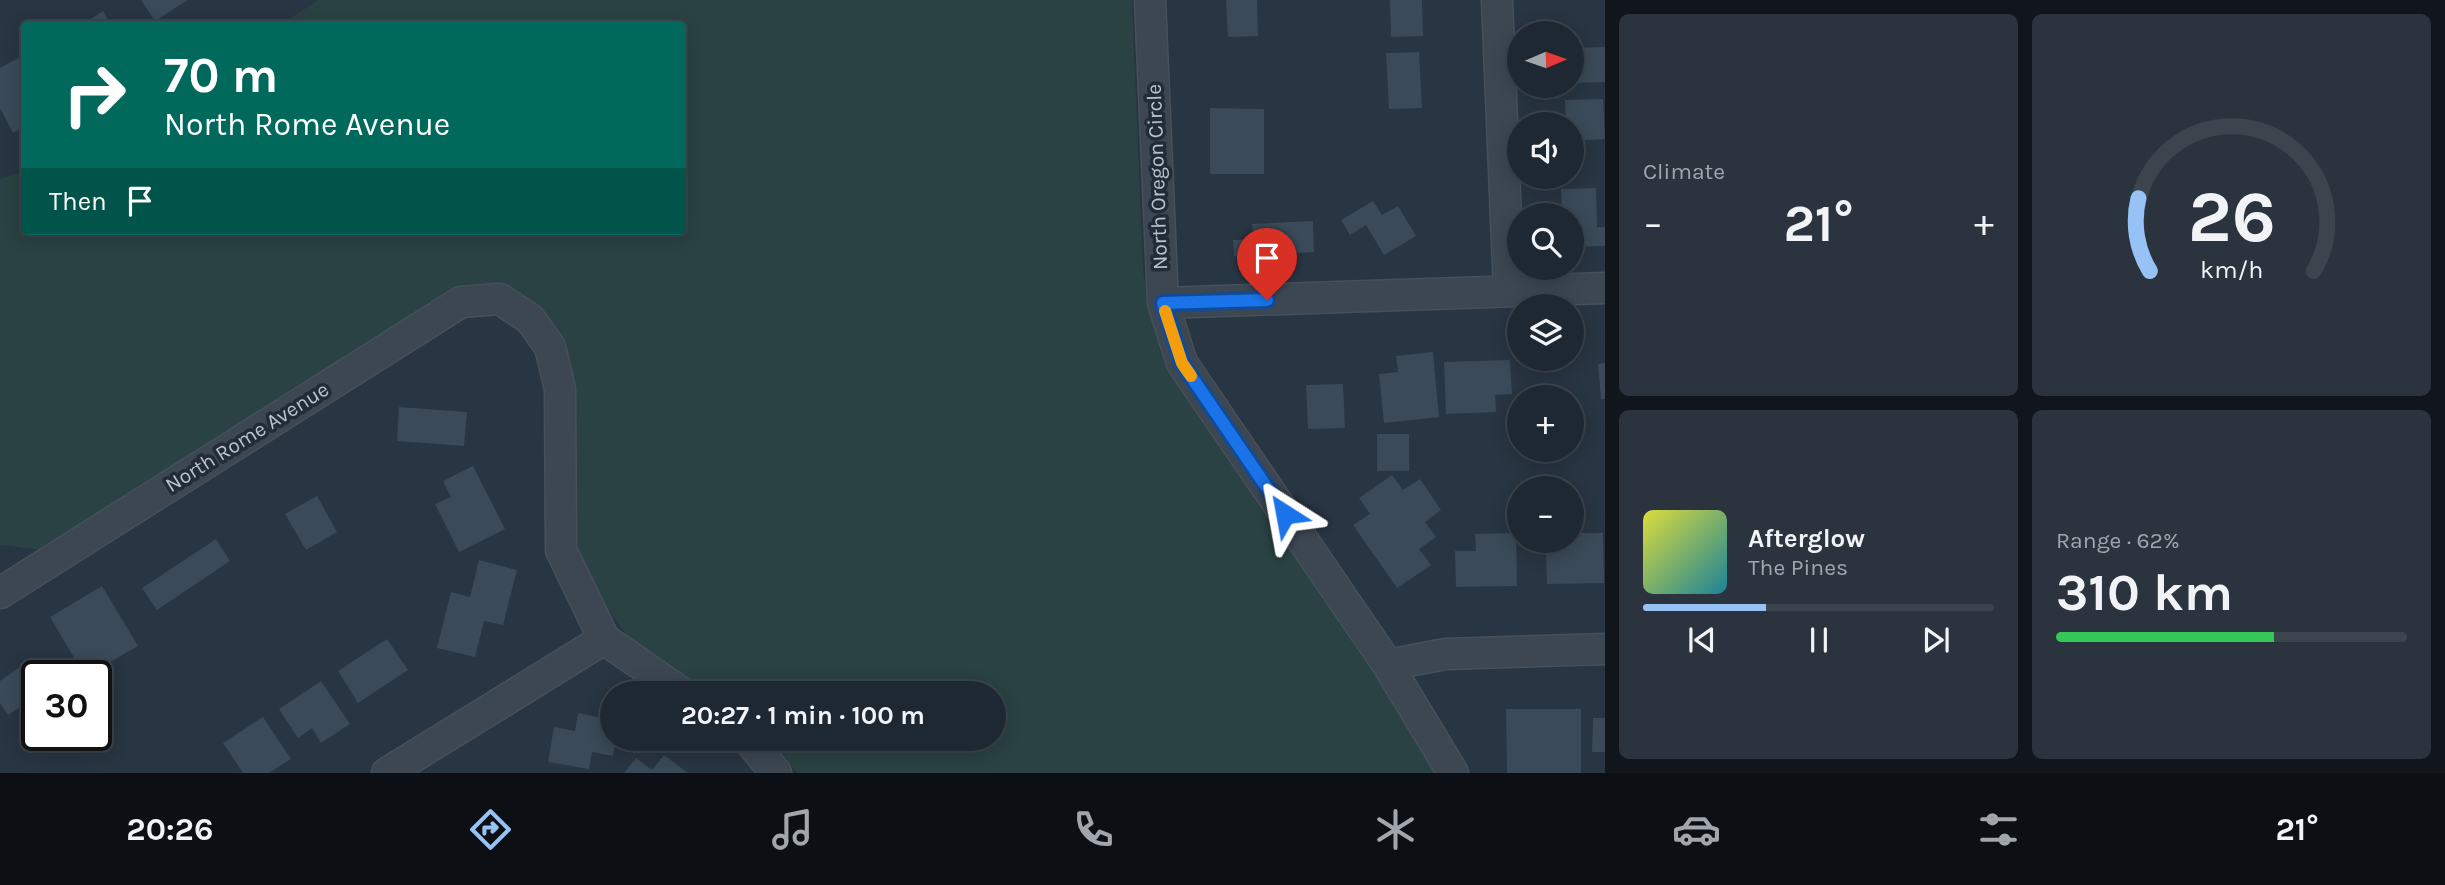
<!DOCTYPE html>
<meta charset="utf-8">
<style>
body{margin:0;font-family:Karla,sans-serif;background:#2b343e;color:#f1f3f6;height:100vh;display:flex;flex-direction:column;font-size:26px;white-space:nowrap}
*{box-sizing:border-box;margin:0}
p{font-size:23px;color:#a1a6ac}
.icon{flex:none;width:38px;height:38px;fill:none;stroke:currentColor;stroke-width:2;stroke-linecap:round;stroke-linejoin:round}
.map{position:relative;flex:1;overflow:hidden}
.panel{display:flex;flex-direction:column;gap:14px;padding:14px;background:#10161c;width:840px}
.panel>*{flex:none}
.banner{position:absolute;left:21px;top:21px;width:665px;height:214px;border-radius:7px;box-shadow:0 4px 18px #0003,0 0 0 2px #3c444d;background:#00695c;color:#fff;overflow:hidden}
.needle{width:46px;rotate:88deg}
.tools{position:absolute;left:1507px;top:21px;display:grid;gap:14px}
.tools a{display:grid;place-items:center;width:77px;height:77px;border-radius:50%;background:#1e2832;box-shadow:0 4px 18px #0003,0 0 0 2px #3c444d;font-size:35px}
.speed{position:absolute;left:21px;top:660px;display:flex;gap:14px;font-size:35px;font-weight:700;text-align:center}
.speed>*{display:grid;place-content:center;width:91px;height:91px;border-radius:50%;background:#1e2832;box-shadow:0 4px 18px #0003,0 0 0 2px #3c444d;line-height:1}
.speed .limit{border:4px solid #111;border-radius:10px;background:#fff;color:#111}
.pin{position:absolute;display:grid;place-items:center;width:60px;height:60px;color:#fff;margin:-72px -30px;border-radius:50% 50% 50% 0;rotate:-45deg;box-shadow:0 0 7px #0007}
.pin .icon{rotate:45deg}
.me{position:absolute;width:77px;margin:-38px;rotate:326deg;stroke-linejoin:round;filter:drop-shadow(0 0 5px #0008)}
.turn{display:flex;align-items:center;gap:24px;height:147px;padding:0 28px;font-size:32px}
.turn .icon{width:91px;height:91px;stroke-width:2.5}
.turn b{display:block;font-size:49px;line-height:60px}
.then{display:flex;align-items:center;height:66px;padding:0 28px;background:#0003;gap:14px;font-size:26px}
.big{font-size:52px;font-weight:700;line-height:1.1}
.panel .widget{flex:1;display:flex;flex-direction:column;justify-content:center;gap:10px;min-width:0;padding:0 24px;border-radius:10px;background:#2b343e}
.panel .dial{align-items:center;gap:0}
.dial svg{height:182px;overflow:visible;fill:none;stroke:#3c444d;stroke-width:7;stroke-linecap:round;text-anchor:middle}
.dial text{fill:#f1f3f6;stroke:none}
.song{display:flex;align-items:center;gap:21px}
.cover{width:84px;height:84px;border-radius:10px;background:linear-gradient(135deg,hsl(60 70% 55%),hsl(190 70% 35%))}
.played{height:7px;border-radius:4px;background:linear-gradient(90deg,#96c2f5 35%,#3c444d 35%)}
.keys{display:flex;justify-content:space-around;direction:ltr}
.heat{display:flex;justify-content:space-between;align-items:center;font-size:38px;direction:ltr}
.charge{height:10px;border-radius:5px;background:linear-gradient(90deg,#34c759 62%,#3c444d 0)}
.panel .tiles{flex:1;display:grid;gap:14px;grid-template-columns:repeat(2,1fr)}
.trip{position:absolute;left:600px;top:681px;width:406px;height:70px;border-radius:35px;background:#1e2832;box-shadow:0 4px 18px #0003,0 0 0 2px #3c444d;font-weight:700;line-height:70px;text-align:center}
.tab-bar{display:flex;height:112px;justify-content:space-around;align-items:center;background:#0c1014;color:#a1a6ac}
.tab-bar .icon{width:49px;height:49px}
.tab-bar .on{color:#96c2f5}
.tab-bar b{font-size:32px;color:#f1f3f6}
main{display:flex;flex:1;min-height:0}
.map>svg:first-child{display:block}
.green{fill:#2a4243}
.building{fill:#3a4a58}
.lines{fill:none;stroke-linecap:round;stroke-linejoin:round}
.minor-casing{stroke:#46505b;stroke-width:33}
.minor{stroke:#3c4752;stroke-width:30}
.route-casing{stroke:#114b97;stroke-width:18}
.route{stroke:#1a73e8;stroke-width:12}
.slow{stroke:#f59e0b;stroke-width:12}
.labels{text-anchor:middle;stroke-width:7;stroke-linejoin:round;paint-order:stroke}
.street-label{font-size:21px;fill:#bac2cc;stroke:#212c38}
</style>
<main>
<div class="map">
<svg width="1605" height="773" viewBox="0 0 1605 773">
<rect width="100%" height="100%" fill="#283542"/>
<path class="green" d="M318,0H1132L1143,271L1151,308L1309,570L1439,773H798L765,739L994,738V693H703L632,642L588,582L571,524L552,331L475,290L50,551L0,545V179L24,172V231H682V24H282Z"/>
<path class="building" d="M141,0H188L155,21Z
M1226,0H1257L1258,36L1228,37Z
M1390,0H1422L1423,36L1391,37Z
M103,11L111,24H87L86,22Z
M1605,47V82L1572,83V48Z
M1419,52L1422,108L1389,109L1386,53Z
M24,55V127L13,133L0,108V68Z
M1603,99L1605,139L1572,141V124H1566L1565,100Z
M1210,108L1264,109V174H1210Z
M1596,188L1597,227H1605V246L1572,247V215H1562L1561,189Z
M1373,201L1382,215L1398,206L1416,236L1384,255L1366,225L1350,235L1341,220Z
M1313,221L1314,252L1234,256L1233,240L1253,239L1252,224Z
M1433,352L1439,417L1384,423L1379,374L1398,372L1396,356Z
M1510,360L1512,394L1495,395L1496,412L1446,414L1444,362Z
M1605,363V399H1601L1598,364Z
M1343,384L1345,428L1308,429L1306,385Z
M399,407L467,412L464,446L397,441Z
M1377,434H1409V471H1377Z
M473,466L505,529L459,552L435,504L451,497L443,481Z
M1392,475L1403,490L1420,479L1441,510L1425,522L1436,537L1419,549L1431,565L1397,588L1353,525L1370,514L1359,498Z
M317,496L337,532L306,550L285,514Z
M1516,533L1517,586L1456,587L1455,551H1476L1475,534Z
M1572,533H1603L1604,583L1547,584L1546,551L1565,550V541H1572Z
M216,539L230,561L157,610L142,588Z
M479,560L517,570L503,625L484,621L475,657L437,648L451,592L470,597Z
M102,586L138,646L85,676L50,617Z
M387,639L408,670L358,703L338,671Z
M24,664L37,683V696L8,715L0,703V681Z
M321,681L350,724L321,743L312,728L298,738L279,709Z
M1506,709H1581V773H1507Z
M578,713L612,720V738H616L613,756L592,752L589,769L548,762L554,727L575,731Z
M263,717L291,759L269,773H243L223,743Z
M1593,718H1605V752H1592Z
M664,755L688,773H624L636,758L652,770Z"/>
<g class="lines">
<g class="minor-casing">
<path id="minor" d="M1150,0L1163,303L1182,363L1388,665L1453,773
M1497,0L1509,291
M1163,303L1605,288
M0,593L461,302L500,299L530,319L550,347L560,389L561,550L604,639L682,693
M1388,665L1445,654L1605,649
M747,738L776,773
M387,773L604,639"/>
</g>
<use href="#minor" class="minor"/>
</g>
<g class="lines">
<g class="route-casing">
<path id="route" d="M1267,300L1163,303L1182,363L1285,514"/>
</g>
<use href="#route" class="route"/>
<path class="slow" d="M1165,311L1182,363L1191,376"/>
</g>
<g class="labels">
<g class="street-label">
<text transform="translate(1157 177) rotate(-92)" y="7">North Oregon Circle</text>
<text transform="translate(247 437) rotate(-32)" y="7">North Rome Avenue</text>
</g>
</g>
</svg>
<div class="tools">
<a><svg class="needle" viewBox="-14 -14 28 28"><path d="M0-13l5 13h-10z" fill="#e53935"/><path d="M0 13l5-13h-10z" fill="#a1a6ac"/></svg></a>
<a><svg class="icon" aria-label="sound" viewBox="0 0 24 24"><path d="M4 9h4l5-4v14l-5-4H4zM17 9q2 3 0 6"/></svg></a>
<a><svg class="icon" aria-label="search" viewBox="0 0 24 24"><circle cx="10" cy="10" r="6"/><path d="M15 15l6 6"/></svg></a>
<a><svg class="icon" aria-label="layers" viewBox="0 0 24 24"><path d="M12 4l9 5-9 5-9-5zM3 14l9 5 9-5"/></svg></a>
<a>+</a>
<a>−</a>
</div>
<div class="speed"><div class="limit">30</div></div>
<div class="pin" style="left:1267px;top:300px;background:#d93025"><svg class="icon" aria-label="arrive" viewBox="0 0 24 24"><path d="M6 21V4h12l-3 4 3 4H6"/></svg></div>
<svg class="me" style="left:1285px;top:514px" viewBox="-20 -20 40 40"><path d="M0-17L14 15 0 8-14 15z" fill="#1a73e8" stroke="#fff" stroke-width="4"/></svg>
<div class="trip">20:27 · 1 min · 100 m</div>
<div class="banner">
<div class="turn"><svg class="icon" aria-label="right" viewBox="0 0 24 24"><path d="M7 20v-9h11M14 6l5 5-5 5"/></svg><div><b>70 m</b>North Rome Avenue</div></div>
<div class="then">Then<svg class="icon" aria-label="arrive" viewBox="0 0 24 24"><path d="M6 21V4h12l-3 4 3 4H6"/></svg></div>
</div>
</div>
<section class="panel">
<div class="tiles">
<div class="widget"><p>Climate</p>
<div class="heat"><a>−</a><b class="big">21°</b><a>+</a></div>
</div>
<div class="widget dial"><svg viewBox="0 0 100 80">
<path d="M14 69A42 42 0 1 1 86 69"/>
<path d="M14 69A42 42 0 0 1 9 37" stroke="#96c2f5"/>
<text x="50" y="56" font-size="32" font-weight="700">26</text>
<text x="50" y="72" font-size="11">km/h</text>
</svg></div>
<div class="widget">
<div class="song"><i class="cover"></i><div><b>Afterglow</b><p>The Pines</p></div></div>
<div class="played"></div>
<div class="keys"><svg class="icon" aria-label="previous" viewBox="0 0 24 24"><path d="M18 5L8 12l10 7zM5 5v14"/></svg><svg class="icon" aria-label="pause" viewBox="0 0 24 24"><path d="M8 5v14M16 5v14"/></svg><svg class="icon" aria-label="next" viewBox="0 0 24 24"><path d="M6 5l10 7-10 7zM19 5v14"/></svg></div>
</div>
<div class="widget"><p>Range · 62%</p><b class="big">310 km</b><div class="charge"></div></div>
</div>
</section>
</main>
<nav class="tab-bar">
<b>20:26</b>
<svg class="icon on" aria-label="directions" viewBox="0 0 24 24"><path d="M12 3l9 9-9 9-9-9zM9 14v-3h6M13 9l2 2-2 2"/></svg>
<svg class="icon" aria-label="music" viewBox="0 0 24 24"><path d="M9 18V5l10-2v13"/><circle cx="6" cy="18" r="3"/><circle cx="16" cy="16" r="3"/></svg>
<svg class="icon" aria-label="phone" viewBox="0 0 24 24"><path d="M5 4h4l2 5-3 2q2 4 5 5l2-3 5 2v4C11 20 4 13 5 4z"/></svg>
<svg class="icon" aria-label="climate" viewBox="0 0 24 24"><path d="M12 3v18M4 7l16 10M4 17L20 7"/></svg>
<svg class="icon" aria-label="car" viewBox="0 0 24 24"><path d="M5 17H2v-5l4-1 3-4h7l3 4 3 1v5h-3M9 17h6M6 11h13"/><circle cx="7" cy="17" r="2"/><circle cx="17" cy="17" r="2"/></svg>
<svg class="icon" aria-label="filters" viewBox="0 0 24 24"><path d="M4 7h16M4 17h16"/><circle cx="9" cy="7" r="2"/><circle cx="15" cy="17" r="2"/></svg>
<b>21°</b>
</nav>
